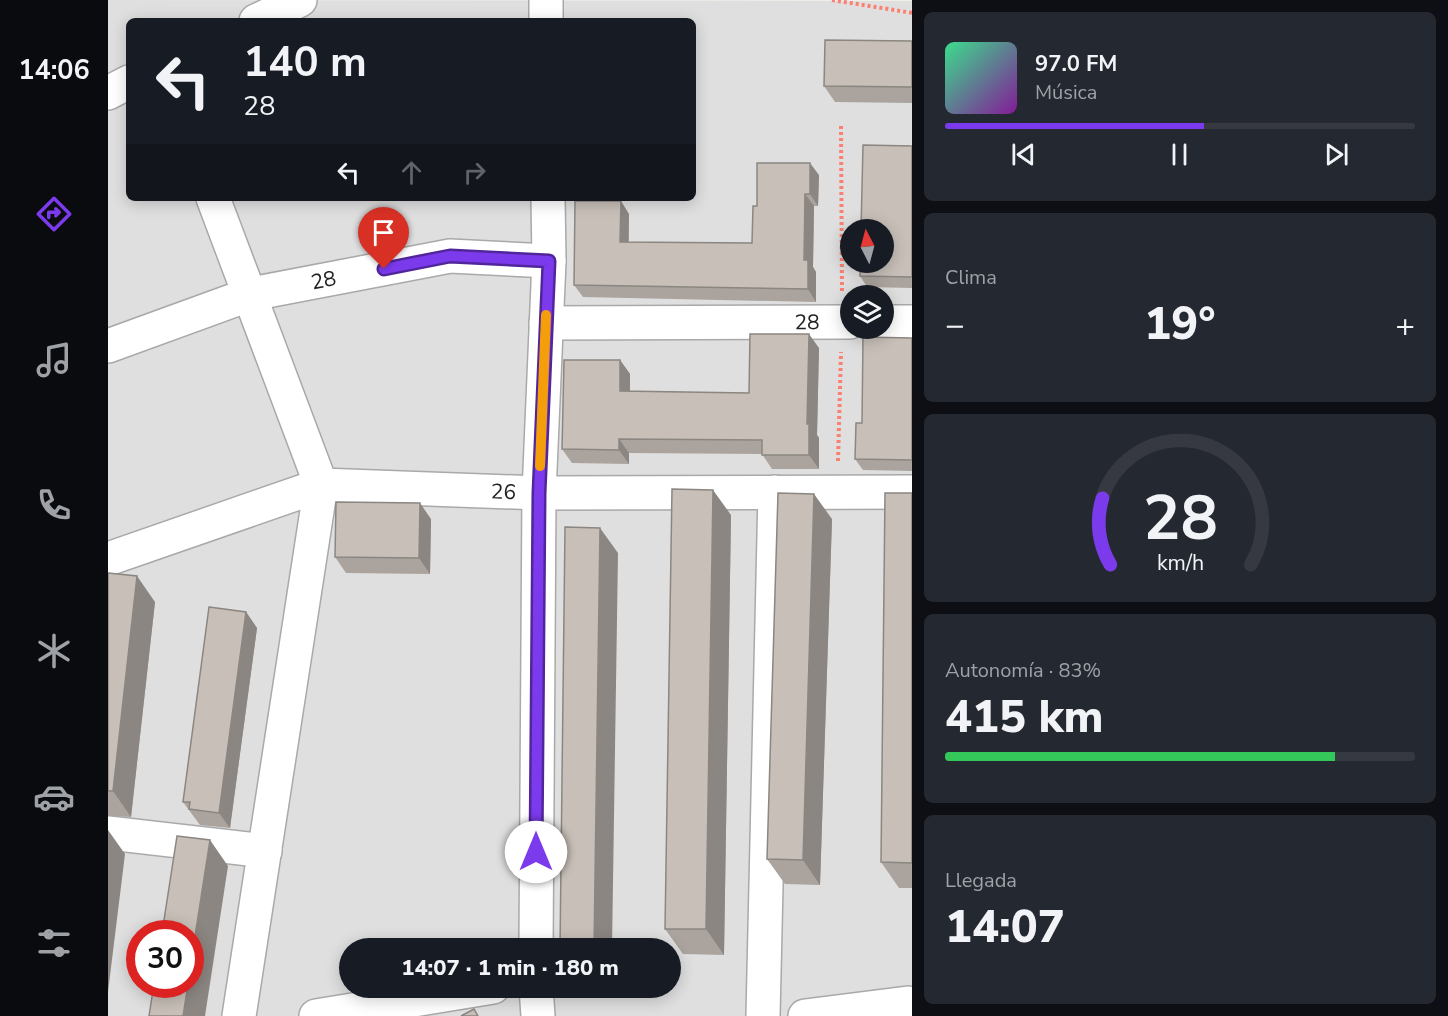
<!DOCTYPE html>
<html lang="es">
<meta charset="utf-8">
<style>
body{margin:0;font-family:"Nunito Sans",sans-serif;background:#242831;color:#f1f3f6;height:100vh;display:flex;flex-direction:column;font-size:22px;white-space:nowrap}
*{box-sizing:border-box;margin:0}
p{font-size:20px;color:#9ea1a6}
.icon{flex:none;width:33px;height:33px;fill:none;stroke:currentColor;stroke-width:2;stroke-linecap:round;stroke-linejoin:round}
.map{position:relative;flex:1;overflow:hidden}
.details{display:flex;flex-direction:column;gap:12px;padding:12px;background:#0d0f14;width:536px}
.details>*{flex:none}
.banner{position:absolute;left:18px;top:18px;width:570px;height:183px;border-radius:9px;box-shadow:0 3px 15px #0003;background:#171b24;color:#f1f3f6;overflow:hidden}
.needle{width:39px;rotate:354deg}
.buttons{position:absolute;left:732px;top:219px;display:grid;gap:12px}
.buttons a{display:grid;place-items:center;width:54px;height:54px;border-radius:50%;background:#171b24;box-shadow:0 3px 15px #0003;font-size:30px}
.speed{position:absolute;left:18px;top:920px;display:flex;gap:12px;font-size:30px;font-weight:700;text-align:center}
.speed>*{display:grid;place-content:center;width:78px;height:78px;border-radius:50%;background:#171b24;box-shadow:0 3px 15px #0003;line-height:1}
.speed .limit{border:9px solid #d22;background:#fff;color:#111}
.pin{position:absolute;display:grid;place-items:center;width:51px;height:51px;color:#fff;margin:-62px -26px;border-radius:50% 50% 50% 0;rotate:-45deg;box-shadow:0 0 6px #0007}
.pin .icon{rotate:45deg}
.me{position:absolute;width:66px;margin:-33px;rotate:0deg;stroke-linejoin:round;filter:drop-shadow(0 0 4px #0008)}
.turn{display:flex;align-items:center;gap:21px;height:126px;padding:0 18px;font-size:27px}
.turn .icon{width:78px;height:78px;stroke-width:2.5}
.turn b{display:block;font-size:42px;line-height:51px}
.lanes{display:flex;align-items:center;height:57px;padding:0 18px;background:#0003;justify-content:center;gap:30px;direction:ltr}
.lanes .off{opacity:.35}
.big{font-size:45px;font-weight:800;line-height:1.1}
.details .widget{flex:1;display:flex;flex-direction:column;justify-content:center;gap:9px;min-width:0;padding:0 21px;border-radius:9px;background:#242831}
.details .dial{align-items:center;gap:0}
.dial svg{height:156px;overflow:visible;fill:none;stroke:#363941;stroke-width:7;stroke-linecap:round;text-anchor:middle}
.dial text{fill:#f1f3f6;stroke:none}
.song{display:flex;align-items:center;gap:18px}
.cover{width:72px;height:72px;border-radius:9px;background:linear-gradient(135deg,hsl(150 70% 55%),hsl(290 70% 35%))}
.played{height:6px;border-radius:3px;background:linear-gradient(90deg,#7c3aed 55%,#363941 55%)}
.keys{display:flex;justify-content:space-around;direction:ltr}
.heat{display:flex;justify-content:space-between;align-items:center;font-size:33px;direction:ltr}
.charge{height:9px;border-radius:4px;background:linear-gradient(90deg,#34c759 83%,#363941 0)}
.trip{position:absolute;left:231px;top:938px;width:342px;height:60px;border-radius:30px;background:#171b24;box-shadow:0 3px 15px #0003;font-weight:800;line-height:60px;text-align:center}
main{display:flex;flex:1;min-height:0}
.dock{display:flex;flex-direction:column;width:108px;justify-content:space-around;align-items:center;background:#090b0e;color:#9ea1a6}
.dock .icon{width:42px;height:42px}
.dock .active{color:#7c3aed}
.dock b{font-size:27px;color:#f1f3f6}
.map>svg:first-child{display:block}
.residential{fill:#e0dfdf;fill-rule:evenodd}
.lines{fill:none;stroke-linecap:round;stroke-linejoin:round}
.minor-casing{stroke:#a9a9a9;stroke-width:36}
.path{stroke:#fa8072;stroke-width:4;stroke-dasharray:3 3;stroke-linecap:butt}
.minor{stroke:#fff;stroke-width:33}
.wall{fill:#aba49e}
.shaded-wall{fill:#8b8681}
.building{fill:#c7bfb8;stroke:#8b8681;stroke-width:1.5}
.route-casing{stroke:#51269a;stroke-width:15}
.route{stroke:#7c3aed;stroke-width:10}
.slow{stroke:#f59e0b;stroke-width:10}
.labels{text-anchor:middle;stroke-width:4.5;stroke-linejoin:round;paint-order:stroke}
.street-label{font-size:21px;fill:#222;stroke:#fff}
</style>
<main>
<nav class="dock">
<b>14:06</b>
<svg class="icon active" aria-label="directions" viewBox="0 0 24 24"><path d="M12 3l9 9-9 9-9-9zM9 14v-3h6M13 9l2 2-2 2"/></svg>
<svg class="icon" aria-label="music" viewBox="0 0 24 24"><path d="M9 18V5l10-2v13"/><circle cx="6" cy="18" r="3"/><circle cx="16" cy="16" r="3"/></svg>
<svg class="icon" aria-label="phone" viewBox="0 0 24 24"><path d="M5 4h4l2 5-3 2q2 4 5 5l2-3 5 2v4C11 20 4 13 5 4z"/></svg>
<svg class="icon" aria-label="climate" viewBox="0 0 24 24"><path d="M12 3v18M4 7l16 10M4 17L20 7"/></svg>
<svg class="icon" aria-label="car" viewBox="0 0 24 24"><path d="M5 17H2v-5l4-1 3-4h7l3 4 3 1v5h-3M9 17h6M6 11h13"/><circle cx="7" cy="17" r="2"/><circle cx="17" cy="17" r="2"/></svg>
<svg class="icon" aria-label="filters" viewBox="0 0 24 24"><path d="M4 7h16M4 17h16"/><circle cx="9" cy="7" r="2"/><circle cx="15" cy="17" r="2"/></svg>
</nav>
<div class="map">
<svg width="805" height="1016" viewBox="0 0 805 1016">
<rect width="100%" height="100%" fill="#f2efe9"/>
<path class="residential" d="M0,0L804,1V1016H0ZM21,21H585V198H21ZM742,230H776V262H742ZM742,296H776V328H742ZM32,933H82V984H32ZM242,948H562V987H242Z"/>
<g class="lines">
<g class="minor-casing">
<g id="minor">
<path d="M438,0V21"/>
<path d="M148,21L192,0"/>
<path d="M0,93L21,82"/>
<path d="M105,198L213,485L131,1016"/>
<path d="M776,322H805"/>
<path id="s1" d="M438,323L742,322"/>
<path id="s2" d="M0,346L143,294L342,256L441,261"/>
<path id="s3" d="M0,559L213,485L431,493L805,492"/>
<path d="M0,833L157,851"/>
<path d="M428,948L431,493L441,261L440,198"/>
<path d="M428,987L430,1016"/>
<path d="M208,1016L385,987"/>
<path d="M655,1016L667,492"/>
<path d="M697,1016L800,1003"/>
</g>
</g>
<path class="path" d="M724,0L805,13
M733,126L734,294
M730,461L733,352"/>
<use href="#minor" class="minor"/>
</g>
<path class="wall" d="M804,41V103L727,102L716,86Z
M804,146V288L759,287L752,276Z
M711,175L710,206H706L705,267L708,272V302L475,297L466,285L521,214V242L644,243L649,206Z
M804,338V471L755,470L747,459Z
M711,348L709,435L711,438V469H664L654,454L521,453V464L464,463L454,449L512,360L522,374V391L641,393Z
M804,493V888H791L773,862Z
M623,515L616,955L575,954L557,929Z
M323,519L322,574L238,573L227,557Z
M724,519L712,885L677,884L659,859Z
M0,573L47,602L23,817L0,816Z
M138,612L149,628L122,828L92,825L75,802Z
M467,987H504V991H470Z"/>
<path class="shaded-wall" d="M702,163L711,175L710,206L702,194Z
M697,194L706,206L705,267L708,272V302L700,289L696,260Z
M513,201L521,214L520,254L512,242Z
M701,334L711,348L709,435L711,438V469L701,455L699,424Z
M512,360L522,374V405L512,391Z
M511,439L521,453V464L511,450Z
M605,490L623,515L616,955L598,929Z
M706,494L724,519L712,885L695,860Z
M312,503L323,519L322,574L311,558Z
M492,528L510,553L504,948H486Z
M29,576L47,602L23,817L5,791Z
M138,612L149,628L122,828L111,813Z
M0,830L17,854L0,992Z
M102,840L120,866L97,1016H75L80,984H82V968Z"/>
<path class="building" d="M717,40L804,41V87L716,86Z
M755,145L804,146V277L752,276V262H776V230H753Z
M649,163H702V194H697L696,260H700V289L466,285L467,201H513L512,242L644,243L645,206H649Z
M642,334H701L699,424H701V455H654V440L511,439V450L454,449L456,360H512V391L641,393Z
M755,337L804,338V460L747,459L748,423H754Z
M564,489L605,490L598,929H557Z
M670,493L706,494L695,860L659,859Z
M777,493H804V863L773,862Z
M228,502L312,503L311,558L227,557Z
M457,527L492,528L486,948H452Z
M0,573L29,576L5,791H0Z
M101,607L138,612L111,813L81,809L82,802H75Z
M69,836L102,840L82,968V933H54Z
M46,984H80L75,1016H41Z
M366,1009L370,1016H353Z"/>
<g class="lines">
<g class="route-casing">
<path id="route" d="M276,269L342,256L441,261L431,493L428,852"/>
</g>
<use href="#route" class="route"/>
<path class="slow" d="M432,466L438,315"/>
</g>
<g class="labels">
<g class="street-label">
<text dy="7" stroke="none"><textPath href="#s2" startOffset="226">28</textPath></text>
<text dy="7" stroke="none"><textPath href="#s1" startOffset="261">28</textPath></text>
<text dy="7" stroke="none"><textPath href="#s3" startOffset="408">26</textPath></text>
</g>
</g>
</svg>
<div class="buttons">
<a><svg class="needle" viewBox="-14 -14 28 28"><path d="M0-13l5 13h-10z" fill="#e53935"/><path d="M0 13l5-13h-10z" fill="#9ea1a6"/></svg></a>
<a><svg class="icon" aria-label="layers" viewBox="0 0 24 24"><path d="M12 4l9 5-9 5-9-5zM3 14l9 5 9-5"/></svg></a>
</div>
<div class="speed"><div class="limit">30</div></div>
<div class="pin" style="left:276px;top:269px;background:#d93025"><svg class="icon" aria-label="arrive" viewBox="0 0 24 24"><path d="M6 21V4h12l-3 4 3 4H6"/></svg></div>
<svg class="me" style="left:428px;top:852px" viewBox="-20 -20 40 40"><circle r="19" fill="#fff"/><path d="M0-13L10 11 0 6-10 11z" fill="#7c3aed"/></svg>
<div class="trip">14:07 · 1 min · 180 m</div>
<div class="banner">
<div class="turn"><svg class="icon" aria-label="left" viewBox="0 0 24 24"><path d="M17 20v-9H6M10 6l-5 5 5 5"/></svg><div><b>140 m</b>28</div></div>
<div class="lanes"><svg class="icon" aria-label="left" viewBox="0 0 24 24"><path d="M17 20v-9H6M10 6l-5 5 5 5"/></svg><svg class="icon off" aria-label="ahead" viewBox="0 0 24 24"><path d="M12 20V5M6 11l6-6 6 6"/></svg><svg class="icon off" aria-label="right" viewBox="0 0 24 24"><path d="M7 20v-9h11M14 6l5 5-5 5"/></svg></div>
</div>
</div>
<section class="details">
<div class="widget">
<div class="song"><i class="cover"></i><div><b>97.0 FM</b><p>Música</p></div></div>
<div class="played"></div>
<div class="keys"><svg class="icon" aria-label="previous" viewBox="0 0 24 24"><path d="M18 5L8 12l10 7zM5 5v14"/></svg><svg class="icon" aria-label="pause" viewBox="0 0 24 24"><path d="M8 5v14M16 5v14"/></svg><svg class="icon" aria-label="next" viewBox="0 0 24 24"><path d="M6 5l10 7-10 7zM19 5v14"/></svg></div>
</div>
<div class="widget"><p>Clima</p>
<div class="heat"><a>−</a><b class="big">19°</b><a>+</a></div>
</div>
<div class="widget dial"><svg viewBox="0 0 100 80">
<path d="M14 69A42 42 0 1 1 86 69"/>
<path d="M14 69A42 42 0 0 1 10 35" stroke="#7c3aed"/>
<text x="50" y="56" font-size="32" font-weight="700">28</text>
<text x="50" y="72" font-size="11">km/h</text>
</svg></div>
<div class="widget"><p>Autonomía · 83%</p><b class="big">415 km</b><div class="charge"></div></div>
<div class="widget"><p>Llegada</p><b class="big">14:07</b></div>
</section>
</main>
